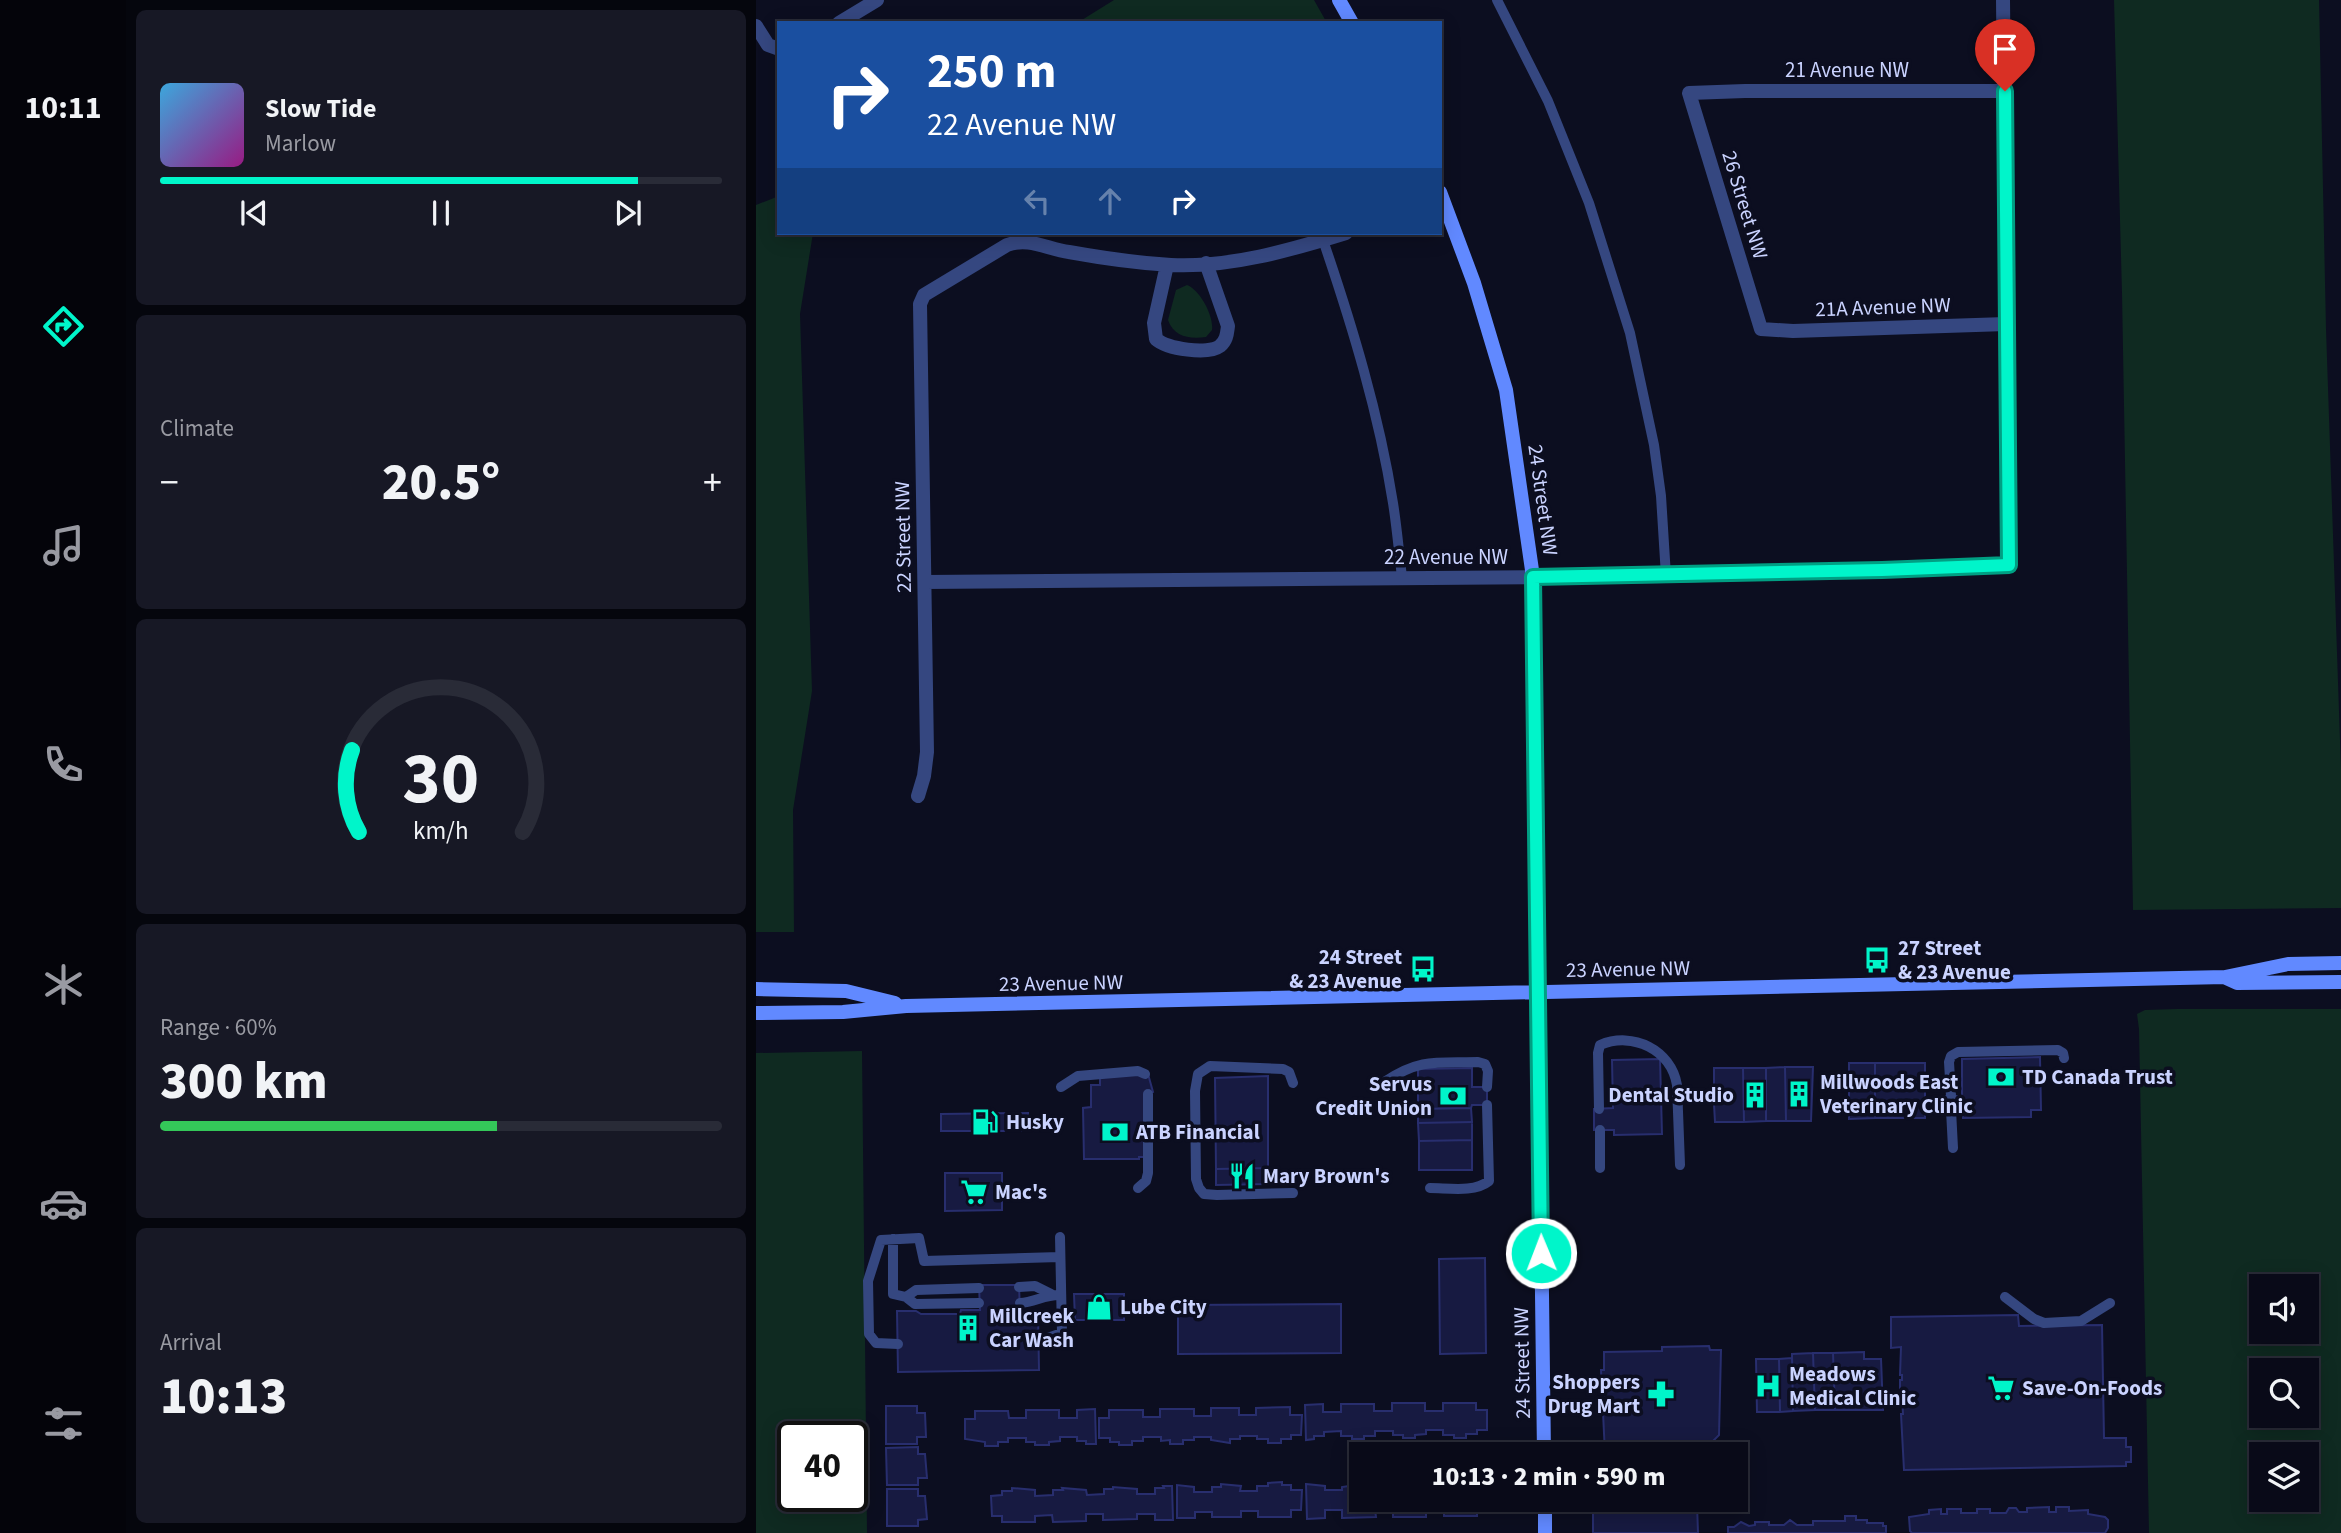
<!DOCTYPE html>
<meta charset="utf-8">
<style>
body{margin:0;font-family:"Source Sans 3",sans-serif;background:#171825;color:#f1f3f6;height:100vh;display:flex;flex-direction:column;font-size:26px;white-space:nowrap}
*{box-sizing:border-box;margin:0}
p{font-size:23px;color:#999aa2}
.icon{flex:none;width:38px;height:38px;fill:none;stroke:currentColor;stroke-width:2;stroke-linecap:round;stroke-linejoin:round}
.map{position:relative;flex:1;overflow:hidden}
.side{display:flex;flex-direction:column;gap:10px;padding:10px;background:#05060d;width:630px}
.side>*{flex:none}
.top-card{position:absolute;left:21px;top:21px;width:665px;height:214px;border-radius:0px;box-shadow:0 4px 18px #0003,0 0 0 2px #292b37;background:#1a4fa0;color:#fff;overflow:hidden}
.fabs{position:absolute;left:1493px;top:1274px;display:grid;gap:14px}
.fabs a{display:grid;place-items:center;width:70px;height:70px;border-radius:0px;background:#090a18;box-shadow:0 4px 18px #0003,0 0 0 2px #292b37;font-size:35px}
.speed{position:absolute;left:21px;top:1421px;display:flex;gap:14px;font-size:35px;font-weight:700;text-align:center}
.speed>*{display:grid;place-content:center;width:91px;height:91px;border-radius:50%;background:#090a18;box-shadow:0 4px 18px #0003,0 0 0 2px #292b37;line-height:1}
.speed .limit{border:4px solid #111;border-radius:10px;background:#fff;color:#111}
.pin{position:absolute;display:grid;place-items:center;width:60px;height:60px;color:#fff;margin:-72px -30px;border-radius:50% 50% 50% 0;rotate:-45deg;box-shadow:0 0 7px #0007}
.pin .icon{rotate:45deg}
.me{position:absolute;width:77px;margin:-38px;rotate:359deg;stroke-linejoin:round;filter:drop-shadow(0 0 5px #0008)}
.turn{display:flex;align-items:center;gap:24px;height:147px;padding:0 35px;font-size:32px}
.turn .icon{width:91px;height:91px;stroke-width:2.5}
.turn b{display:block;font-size:49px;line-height:60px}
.lanes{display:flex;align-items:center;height:66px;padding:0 35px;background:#0003;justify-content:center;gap:35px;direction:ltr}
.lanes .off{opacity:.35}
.big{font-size:52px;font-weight:800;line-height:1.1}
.side .widget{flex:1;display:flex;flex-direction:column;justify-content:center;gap:10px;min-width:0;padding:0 24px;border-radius:10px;background:#171825}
.side .dial{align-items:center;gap:0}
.dial svg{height:182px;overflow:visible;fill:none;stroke:#292b37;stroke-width:7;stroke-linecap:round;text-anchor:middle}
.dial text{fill:#f1f3f6;stroke:none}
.song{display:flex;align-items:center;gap:21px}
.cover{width:84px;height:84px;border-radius:10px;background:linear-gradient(135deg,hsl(200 70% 55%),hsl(310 70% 35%))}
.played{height:7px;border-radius:4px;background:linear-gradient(90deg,#00f5ca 85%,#292b37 85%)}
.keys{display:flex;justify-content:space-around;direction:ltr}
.heat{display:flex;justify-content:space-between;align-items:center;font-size:38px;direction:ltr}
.charge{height:10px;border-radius:5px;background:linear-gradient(90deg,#34c759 60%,#292b37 0)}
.trip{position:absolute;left:593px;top:1442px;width:399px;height:70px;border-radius:0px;background:#090a18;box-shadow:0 4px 18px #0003,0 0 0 2px #292b37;font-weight:800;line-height:70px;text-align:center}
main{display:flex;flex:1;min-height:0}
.menu{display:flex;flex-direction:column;width:126px;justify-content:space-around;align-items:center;background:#04040a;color:#999aa2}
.menu .icon{width:49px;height:49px}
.menu .selected{color:#00f5ca}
.menu b{font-size:32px;color:#f1f3f6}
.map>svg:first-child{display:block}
.green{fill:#0f2a21;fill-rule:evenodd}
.building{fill:#171a41;stroke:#282e6e;stroke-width:2}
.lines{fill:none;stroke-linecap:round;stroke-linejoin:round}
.lane{stroke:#354780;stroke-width:10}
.street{stroke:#354780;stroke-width:14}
.secondary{stroke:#6189ff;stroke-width:14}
.route-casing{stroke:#009f83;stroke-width:18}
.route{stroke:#00f5ca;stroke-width:12}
.labels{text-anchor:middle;stroke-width:7;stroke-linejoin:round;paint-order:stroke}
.street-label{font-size:21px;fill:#cad3ff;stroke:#0c0e20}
.poi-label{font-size:21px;font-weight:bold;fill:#cad3ff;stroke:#0c0e20;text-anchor:start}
</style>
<main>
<nav class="menu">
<b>10:11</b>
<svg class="icon selected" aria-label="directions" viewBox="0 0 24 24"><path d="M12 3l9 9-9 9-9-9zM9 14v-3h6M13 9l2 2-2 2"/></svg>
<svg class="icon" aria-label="music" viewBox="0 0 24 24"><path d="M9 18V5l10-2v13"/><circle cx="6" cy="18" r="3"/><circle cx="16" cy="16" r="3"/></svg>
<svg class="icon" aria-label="phone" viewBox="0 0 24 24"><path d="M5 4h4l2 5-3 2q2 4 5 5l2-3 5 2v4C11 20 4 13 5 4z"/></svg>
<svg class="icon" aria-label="climate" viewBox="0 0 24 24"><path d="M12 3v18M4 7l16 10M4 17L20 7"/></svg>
<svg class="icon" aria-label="car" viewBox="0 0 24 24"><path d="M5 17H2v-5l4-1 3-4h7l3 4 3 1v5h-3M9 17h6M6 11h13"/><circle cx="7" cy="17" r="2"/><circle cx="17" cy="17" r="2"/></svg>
<svg class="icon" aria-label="filters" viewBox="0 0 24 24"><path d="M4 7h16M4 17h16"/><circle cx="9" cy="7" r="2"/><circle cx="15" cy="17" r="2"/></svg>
</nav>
<section class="side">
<div class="widget">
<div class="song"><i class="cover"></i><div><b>Slow Tide</b><p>Marlow</p></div></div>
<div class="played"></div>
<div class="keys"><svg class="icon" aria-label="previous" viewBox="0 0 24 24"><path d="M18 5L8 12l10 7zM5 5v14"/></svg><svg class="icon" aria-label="pause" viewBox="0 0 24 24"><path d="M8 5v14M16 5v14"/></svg><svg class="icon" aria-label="next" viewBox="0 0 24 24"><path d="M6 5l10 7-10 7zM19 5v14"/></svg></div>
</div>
<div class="widget"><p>Climate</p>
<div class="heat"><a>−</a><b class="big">20.5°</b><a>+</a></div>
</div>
<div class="widget dial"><svg viewBox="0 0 100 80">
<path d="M14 69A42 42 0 1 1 86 69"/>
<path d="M14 69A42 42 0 0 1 11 33" stroke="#00f5ca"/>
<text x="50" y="56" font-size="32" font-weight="700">30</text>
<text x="50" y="72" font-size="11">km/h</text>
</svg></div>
<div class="widget"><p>Range · 60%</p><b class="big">300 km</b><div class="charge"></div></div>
<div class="widget"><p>Arrival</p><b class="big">10:13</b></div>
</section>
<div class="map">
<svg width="1585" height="1533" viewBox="0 0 1585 1533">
<rect width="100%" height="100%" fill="#0c0e20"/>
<path class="green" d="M358,0H558L571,23H321Z
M1358,0H1563L1570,329L1585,770V908L1377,910L1366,293Z
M23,196V233H57L44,314L56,691L37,810L38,932H0V205Z
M431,285C444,290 458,316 456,330L450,337C433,339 418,337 412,320L420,290Z
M1421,1009H1585V1533H1393L1383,1029L1381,1014L1389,1010ZM1550,1286V1332H1505V1286ZM1550,1370V1416H1505V1370ZM1550,1454V1500H1505V1454Z
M106,1051L111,1533H0V1053ZM37,1437H96V1496H37Z"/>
<path class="building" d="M1284,1057L1285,1110H1275V1117L1207,1118V1110H1191L1190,1096H1206V1059Z
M904,1059L906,1134L858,1135V1130H838V1109L857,1108L856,1060Z
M1093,1063H1119V1118L1093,1119Z
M1119,1063H1169V1118H1119Z
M1029,1067H1057L1055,1121H1030Z
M1029,1067L1030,1121H1010V1068Z
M716,1068V1087H731V1105H716L715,1108L662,1109V1069Z
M958,1068H987L988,1122H959L958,1104H956L955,1094H958Z
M987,1068H1010V1121L988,1122Z
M392,1074L397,1092L389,1095L390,1157H383V1159H328L327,1108L335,1107V1085H344V1076Z
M512,1076V1168L460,1169L459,1078Z
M715,1108L716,1122L662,1123V1109Z
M272,1113V1131H185V1114Z
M716,1122V1140L663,1141L662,1123Z
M716,1140V1170H663V1141Z
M512,1168V1184L460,1185V1169Z
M189,1173H246V1210L189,1211Z
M729,1258L730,1353L684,1354L683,1259Z
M223,1285H263L264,1313L282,1312L283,1370L142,1372L141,1311H160L165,1314H204L205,1310H224Z
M318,1294H368V1320H319Z
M585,1304V1353L422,1354V1305Z
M1262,1315L1263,1326L1346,1325L1348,1438H1370V1447H1375V1462H1370V1466L1148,1470L1145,1414H1147L1146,1396H1144V1380H1146V1375H1144L1145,1347L1135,1348V1317Z
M953,1346L954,1350H965L963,1435L955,1443L878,1444V1454H849L845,1370H848V1352L906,1351V1347Z
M1108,1352V1359H1125L1127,1410H1079L1077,1353Z
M1057,1353L1059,1410L1037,1411L1036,1354Z
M1057,1353H1077L1079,1410H1059Z
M1036,1358L1037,1411L1024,1412L1023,1359Z
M1000,1359H1023L1024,1412H1001Z
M636,1403H669V1411H687V1403H720V1410H731V1430H721V1434H710V1438H698V1435H687V1430H670V1434L659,1435V1438H647V1435H637V1431H619V1436H608V1439H596V1436H585V1431L568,1432V1436H558V1439L550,1440L549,1405L567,1404V1412H585V1404H618V1411H636Z
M130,1406H161V1413H169L170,1437H161V1444H130Z
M534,1407V1415H546L545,1435H535V1439H525V1443H512V1439H501V1436H484V1439H474V1443L455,1440V1437H438V1440H427V1444H414V1440L405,1441V1437H387V1441H376V1445H363V1442H354V1438H343V1418H353V1410H387V1417H404V1409H438V1416H455V1408H483V1415H500V1408Z
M339,1409L340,1444H330V1441H321V1437H304V1441L293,1442V1445H279V1442H270V1438H252V1442H242V1446H229V1442L209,1439V1419H219V1411H252L253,1418H270V1410H303V1418H321V1410Z
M162,1447V1454H169L171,1478H162V1485H131L130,1448Z
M526,1482V1485H535V1490H546L545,1510H535V1517H502V1511H485V1517H456V1512H439V1518H421V1485L438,1487V1492H456V1487H465V1484L485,1486L484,1491H501V1486H512V1483Z
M550,1484L569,1486V1490H586V1487L606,1484V1500H731L732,1509H721V1516H688V1509H670V1517H637V1510H619L620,1517L586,1518V1510H569V1518L551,1519Z
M407,1486H416L417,1520H399V1514H381V1519L347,1520V1514H330V1521L297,1522L296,1515L279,1516V1522H246V1516H236L235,1496L246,1495V1491H256V1488L279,1490V1496L297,1495V1490H307L306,1488L330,1490L331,1495L348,1494V1489H357V1487L381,1489V1494H399V1488H408Z
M131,1489H162V1496H169L171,1519L162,1520V1526H131Z
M941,1504L942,1533H837V1506Z
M1293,1507V1512H1300V1507H1313V1511L1332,1510V1514L1349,1517L1352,1520V1528L1349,1533H1156L1154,1531L1153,1517L1173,1514V1510L1185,1509V1514H1191V1509H1205V1513H1221V1509H1234V1513H1250L1253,1508H1260L1263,1512H1271V1508Z
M1089,1516H1100V1520H1111V1523H1127V1526H1130V1533H972V1527H978L985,1522L993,1526L999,1525V1522H1013V1525H1028L1034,1520L1041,1525H1057V1521H1089Z"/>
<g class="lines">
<path class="lane" d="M741,0L792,101L833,203L874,333L898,445L905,496L910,576
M567,240C596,325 623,414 637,503C641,528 643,553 646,577
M630,1081C665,1058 682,1063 722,1062L729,1064L732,1071L731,1087
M537,1083L533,1072L527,1069L454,1066L442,1074L439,1091L440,1179L443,1188L448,1194L461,1195L537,1193
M305,1087L322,1076L382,1071L389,1074
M1195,1096L1193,1062L1195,1056L1202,1052L1302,1050L1307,1053L1308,1058
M843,1109L842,1053L844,1045C877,1031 915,1050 921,1085L924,1165
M1195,1110L1197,1148
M844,1130V1168
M382,1188L390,1181L392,1173V1094
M674,1188C692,1188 718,1193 733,1181L731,1105
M137,1239V1294L150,1297L160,1290L223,1288
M263,1287L279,1286L295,1294
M150,1297L159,1304L223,1303
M1249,1297L1278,1319L1288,1323L1325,1321L1354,1303
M264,1303C279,1302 290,1294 305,1295
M283,1341L306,1333L304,1237
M142,1344L120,1343L113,1334L112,1281L125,1240L163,1238L168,1261L304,1257"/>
<path class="street" d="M83,23L121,0
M0,26L12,45L23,49
M1249,91H989L933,93L1005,329L1037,331L1250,324
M411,265L398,323L400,339C411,349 452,355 464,346C471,340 471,333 472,326L450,263
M169,582L910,576L1207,568L1253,565L1247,0
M162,796L168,776L171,752L164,304L168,295L251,245C273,237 291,249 313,252C346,258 382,263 415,265C473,268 535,250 590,233"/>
<path class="secondary" d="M583,0L596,23
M684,192L718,283L750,390L777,577L788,1454
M1470,978L1481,983L1585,982
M0,989L90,991L139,1003
M0,1013L87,1012L150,1006L1469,977L1532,964L1585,963
M789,1500V1533"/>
</g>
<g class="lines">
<g class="route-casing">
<path id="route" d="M785,1253L777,577L1126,570L1253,565L1249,91"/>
</g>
<use href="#route" class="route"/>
</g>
<defs>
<g id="bus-bare" transform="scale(2.1)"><path d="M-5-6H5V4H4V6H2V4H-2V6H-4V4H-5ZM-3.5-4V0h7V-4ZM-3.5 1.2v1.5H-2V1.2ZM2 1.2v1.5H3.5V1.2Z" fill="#00f5ca" stroke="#0c0e20" stroke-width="2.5" paint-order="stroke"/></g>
<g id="bank-bare" transform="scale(2.1)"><path d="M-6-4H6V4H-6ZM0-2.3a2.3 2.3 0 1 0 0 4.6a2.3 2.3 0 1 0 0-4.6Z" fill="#00f5ca" stroke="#0c0e20" stroke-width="2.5" paint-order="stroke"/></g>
<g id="building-bare" transform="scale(2.1)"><path d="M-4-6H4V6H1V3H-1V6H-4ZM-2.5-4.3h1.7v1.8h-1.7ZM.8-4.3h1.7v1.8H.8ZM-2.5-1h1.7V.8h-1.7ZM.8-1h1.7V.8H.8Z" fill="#00f5ca" stroke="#0c0e20" stroke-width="2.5" paint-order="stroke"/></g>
<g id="fuel-bare" transform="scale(2.1)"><path d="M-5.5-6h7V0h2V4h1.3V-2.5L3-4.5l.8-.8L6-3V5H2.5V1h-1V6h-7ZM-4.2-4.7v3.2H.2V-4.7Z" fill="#00f5ca" stroke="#0c0e20" stroke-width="2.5" paint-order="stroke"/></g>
<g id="restaurant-bare" transform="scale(2.1)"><path d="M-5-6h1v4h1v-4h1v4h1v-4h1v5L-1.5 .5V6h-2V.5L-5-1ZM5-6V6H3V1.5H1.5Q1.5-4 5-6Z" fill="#00f5ca" stroke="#0c0e20" stroke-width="2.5" paint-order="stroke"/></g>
<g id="supermarket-bare" transform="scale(2.1)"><path d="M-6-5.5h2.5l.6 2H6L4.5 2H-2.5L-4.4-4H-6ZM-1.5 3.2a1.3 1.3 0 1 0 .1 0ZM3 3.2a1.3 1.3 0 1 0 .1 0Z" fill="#00f5ca" stroke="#0c0e20" stroke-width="2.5" paint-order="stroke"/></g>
<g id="shop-bare" transform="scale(2.1)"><path d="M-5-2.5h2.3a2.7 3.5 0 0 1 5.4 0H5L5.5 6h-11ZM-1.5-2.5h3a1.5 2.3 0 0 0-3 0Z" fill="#00f5ca" stroke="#0c0e20" stroke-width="2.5" paint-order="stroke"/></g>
<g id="hospital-bare" transform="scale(2.1)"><path d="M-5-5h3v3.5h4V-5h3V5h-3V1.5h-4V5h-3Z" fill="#00f5ca" stroke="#0c0e20" stroke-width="2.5" paint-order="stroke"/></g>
<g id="pharmacy-bare" transform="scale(2.1)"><path d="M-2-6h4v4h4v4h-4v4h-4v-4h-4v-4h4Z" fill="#00f5ca" stroke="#0c0e20" stroke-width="2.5" paint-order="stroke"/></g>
</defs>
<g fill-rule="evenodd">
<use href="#bus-bare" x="1121" y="960"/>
<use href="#bus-bare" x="667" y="969"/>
<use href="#bank-bare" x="1245" y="1077"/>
<use href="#building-bare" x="1043" y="1094"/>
<use href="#building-bare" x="999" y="1095"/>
<use href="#bank-bare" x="697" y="1096"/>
<use href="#fuel-bare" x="229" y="1122"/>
<use href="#bank-bare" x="359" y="1132"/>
<use href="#restaurant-bare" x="486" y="1176"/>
<use href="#supermarket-bare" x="218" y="1192"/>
<use href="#shop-bare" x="343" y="1307"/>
<use href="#building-bare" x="212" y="1328"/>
<use href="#hospital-bare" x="1012" y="1386"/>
<use href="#supermarket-bare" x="1245" y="1388"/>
<use href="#pharmacy-bare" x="905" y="1394"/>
</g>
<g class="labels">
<g class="street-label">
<text x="1091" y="77">21 Avenue NW</text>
<text transform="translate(989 205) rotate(73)" y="7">26 Street NW</text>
<text transform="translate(1127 307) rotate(-2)" y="7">21A Avenue NW</text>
<text transform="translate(787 500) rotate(82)" y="7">24 Street NW</text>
<text transform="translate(147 537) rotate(-91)" y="7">22 Street NW</text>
<text x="690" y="564">22 Avenue NW</text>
<text transform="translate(872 969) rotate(-1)" y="7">23 Avenue NW</text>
<text transform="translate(305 983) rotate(-1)" y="7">23 Avenue NW</text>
<text transform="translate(766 1363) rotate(-91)" y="7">24 Street NW</text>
</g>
<g class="poi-label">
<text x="1142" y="955">27 Street<tspan x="1142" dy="24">&amp; 23 Avenue</tspan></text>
<text x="646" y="964" text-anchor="end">24 Street<tspan x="646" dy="24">&amp; 23 Avenue</tspan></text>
<text x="1266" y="1084">TD Canada Trust</text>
<text x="1064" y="1089">Millwoods East<tspan x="1064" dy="24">Veterinary Clinic</tspan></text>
<text x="676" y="1091" text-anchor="end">Servus<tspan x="676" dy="24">Credit Union</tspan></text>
<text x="978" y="1102" text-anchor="end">Dental Studio</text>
<text x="250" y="1129">Husky</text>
<text x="380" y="1139">ATB Financial</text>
<text x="507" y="1183">Mary Brown's</text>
<text x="239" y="1199">Mac's</text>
<text x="364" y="1314">Lube City</text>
<text x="233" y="1323">Millcreek<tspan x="233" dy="24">Car Wash</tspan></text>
<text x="1033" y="1381">Meadows<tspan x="1033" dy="24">Medical Clinic</tspan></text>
<text x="884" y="1389" text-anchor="end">Shoppers<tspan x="884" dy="24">Drug Mart</tspan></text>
<text x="1266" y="1395">Save-On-Foods</text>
</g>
</g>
</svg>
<div class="fabs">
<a><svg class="icon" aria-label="sound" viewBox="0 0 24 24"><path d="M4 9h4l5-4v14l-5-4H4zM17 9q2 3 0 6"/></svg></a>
<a><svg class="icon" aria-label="search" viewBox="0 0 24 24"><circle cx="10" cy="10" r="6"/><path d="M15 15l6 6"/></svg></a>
<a><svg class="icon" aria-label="layers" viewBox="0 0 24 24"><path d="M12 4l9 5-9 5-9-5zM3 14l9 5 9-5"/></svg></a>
</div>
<div class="speed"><div class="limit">40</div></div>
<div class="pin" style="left:1249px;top:91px;background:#d93025"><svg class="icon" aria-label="arrive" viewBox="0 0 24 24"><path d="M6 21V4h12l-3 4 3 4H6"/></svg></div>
<svg class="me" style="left:785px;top:1253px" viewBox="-20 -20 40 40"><circle r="17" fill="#00f5ca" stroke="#fff" stroke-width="3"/><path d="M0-11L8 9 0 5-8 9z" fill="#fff"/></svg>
<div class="trip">10:13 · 2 min · 590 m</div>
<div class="top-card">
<div class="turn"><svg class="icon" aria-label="right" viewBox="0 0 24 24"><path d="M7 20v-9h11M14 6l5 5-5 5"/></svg><div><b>250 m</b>22 Avenue NW</div></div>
<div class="lanes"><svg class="icon off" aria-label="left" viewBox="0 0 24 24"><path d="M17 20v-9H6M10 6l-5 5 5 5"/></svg><svg class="icon off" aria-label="ahead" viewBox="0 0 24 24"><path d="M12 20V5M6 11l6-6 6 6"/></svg><svg class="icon" aria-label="right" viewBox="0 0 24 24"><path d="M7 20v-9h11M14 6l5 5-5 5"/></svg></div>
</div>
</div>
</main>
